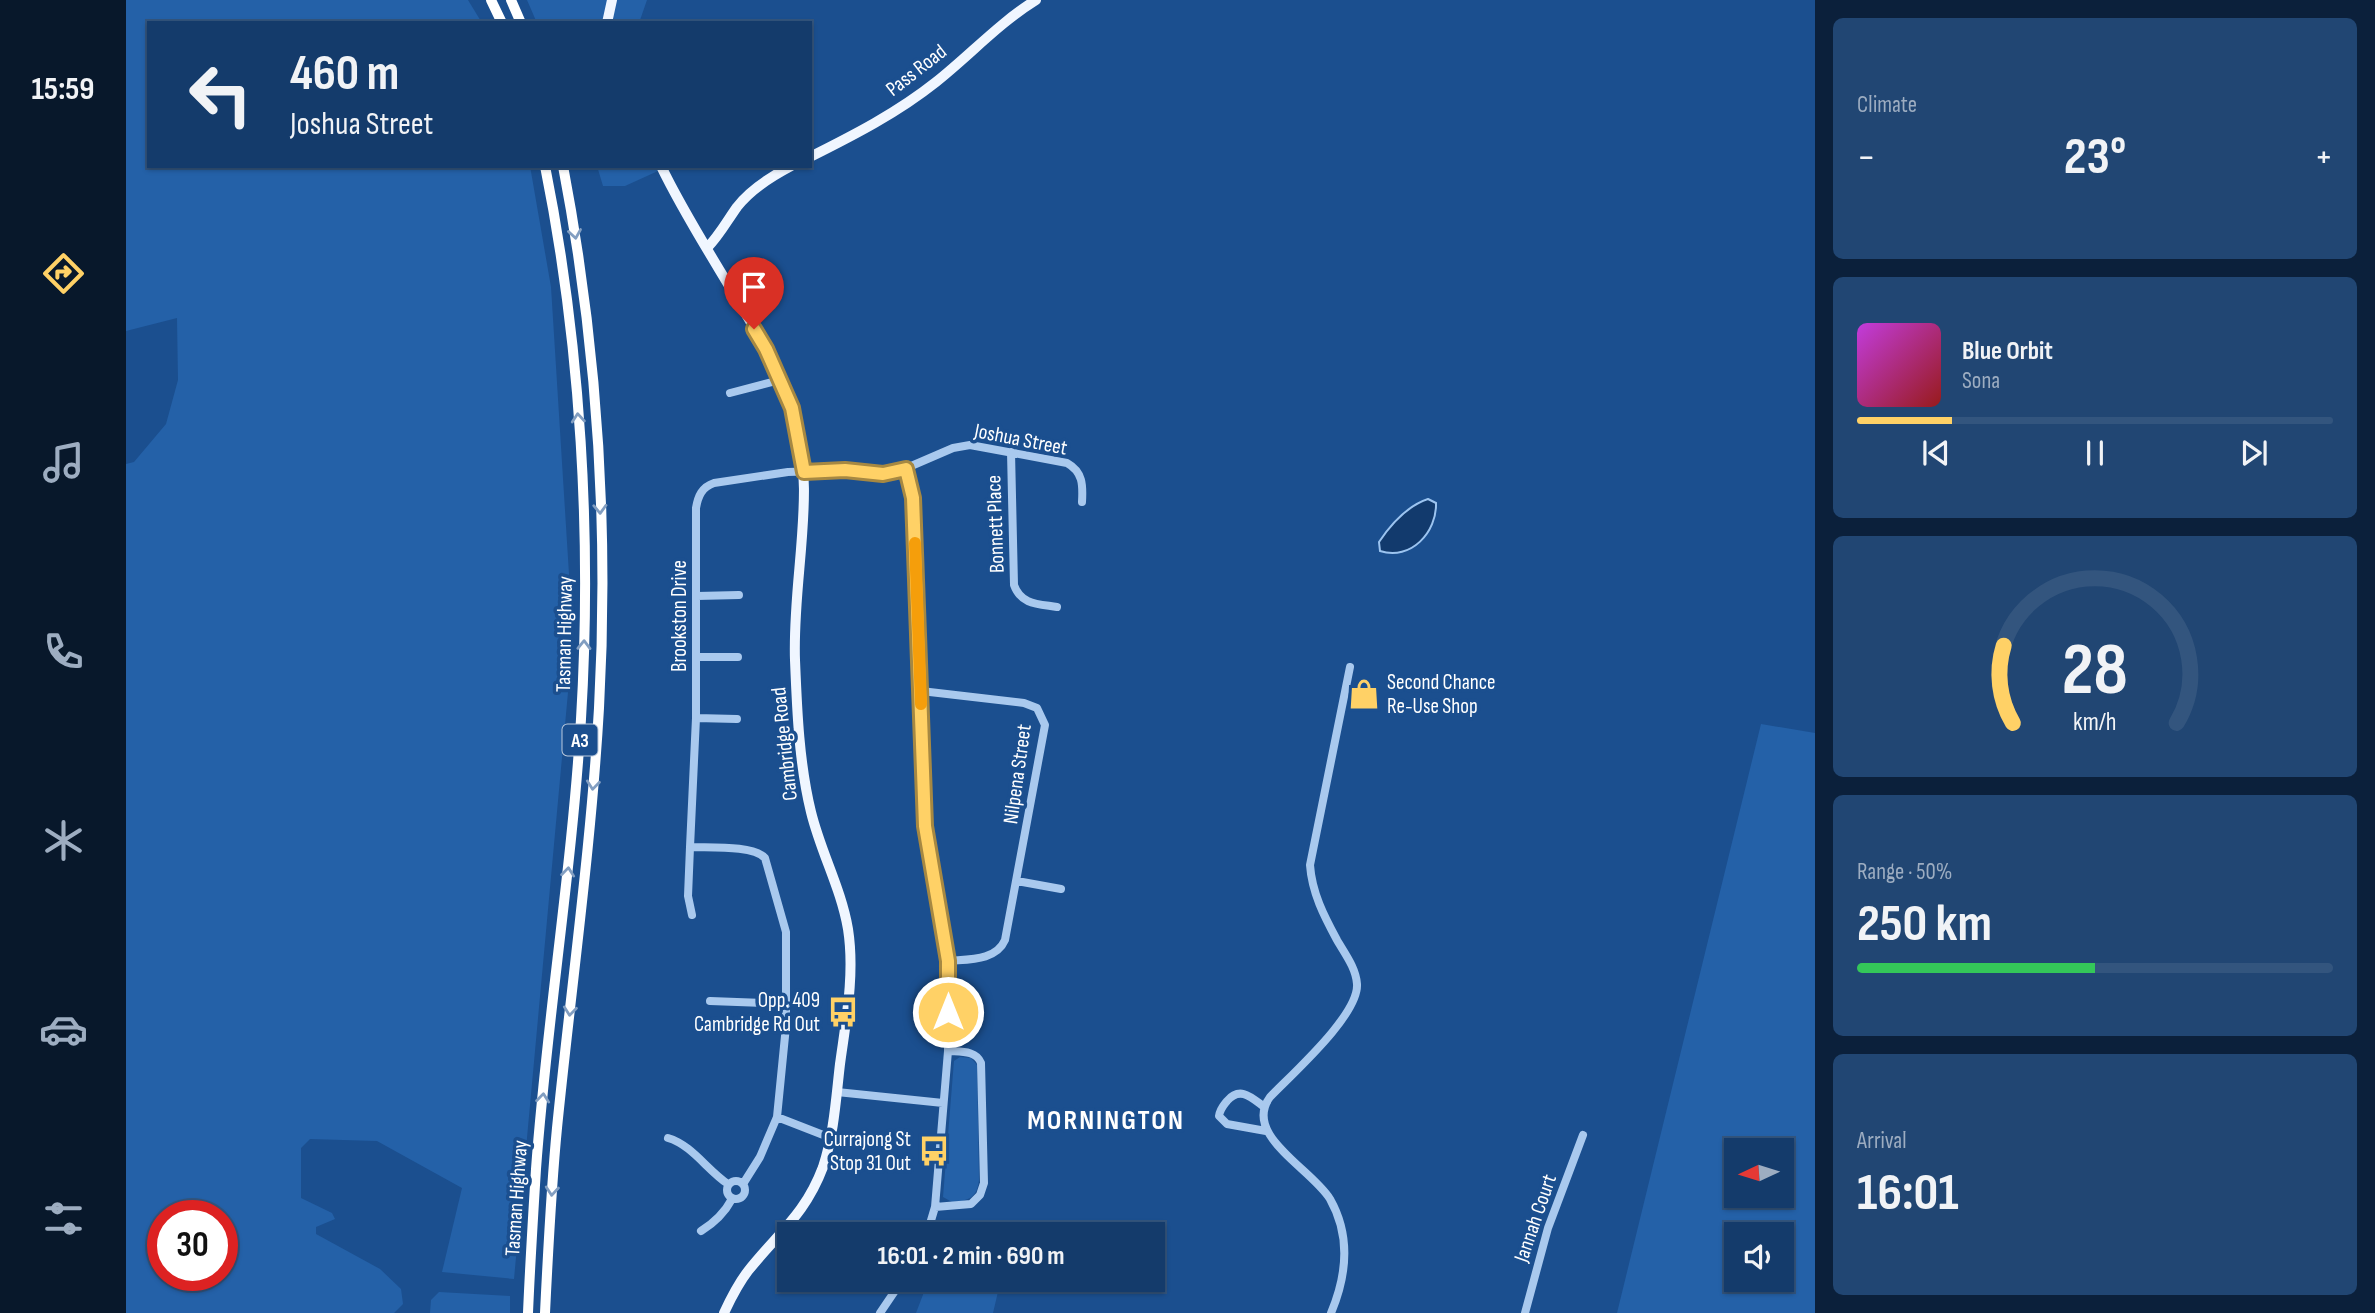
<!DOCTYPE html>
<meta charset="utf-8">
<style>
body{margin:0;font-family:"Sofia Sans Condensed",sans-serif;background:#214673;color:#f1f3f6;height:100vh;display:flex;flex-direction:column;font-size:26px;white-space:nowrap}
*{box-sizing:border-box;margin:0}
p{font-size:23px;color:#9dadc1}
.icon{flex:none;width:38px;height:38px;fill:none;stroke:currentColor;stroke-width:2;stroke-linecap:round;stroke-linejoin:round}
.map{position:relative;flex:1;overflow:hidden}
.drawer{display:flex;flex-direction:column;gap:18px;padding:18px;background:#0b203b;width:560px}
.drawer>*{flex:none}
.guide{position:absolute;left:21px;top:21px;width:665px;height:147px;border-radius:0px;box-shadow:0 2px 5px #0004,0 0 0 2px #33557e;background:#143b6b;color:#f1f3f6;overflow:hidden}
.needle{width:46px;rotate:266deg}
.controls{position:absolute;left:1598px;top:1138px;display:grid;gap:14px}
.controls a{display:grid;place-items:center;width:70px;height:70px;border-radius:0px;background:#143b6b;box-shadow:0 2px 5px #0004,0 0 0 2px #33557e;font-size:35px}
.speed{position:absolute;left:21px;top:1200px;display:flex;gap:14px;font-size:35px;font-weight:700;text-align:center}
.speed>*{display:grid;place-content:center;width:91px;height:91px;border-radius:50%;background:#143b6b;box-shadow:0 2px 5px #0004,0 0 0 2px #33557e;line-height:1}
.speed .limit{border:10px solid #d22;background:#fff;color:#111}
.pin{position:absolute;display:grid;place-items:center;width:60px;height:60px;color:#fff;margin:-72px -30px;border-radius:50% 50% 50% 0;rotate:-45deg;box-shadow:0 0 7px #0007}
.pin .icon{rotate:45deg}
.me{position:absolute;width:77px;margin:-38px;rotate:0deg;stroke-linejoin:round;filter:drop-shadow(0 0 5px #0008)}
.turn{display:flex;align-items:center;gap:24px;height:147px;padding:0 28px;font-size:32px}
.turn .icon{width:91px;height:91px;stroke-width:2.5}
.turn b{display:block;font-size:49px;line-height:60px}
.big{font-size:52px;font-weight:700;line-height:1.1}
.drawer .card{flex:1;display:flex;flex-direction:column;justify-content:center;gap:10px;min-width:0;padding:0 24px;border-radius:10px;background:#214673}
.drawer .dial{align-items:center;gap:0}
.dial svg{height:182px;overflow:visible;fill:none;stroke:#33557e;stroke-width:7;stroke-linecap:round;text-anchor:middle}
.dial text{fill:#f1f3f6;stroke:none}
.song{display:flex;align-items:center;gap:21px}
.cover{width:84px;height:84px;border-radius:10px;background:linear-gradient(135deg,hsl(290 70% 55%),hsl(0 70% 35%))}
.played{height:7px;border-radius:4px;background:linear-gradient(90deg,#ffd166 20%,#33557e 20%)}
.keys{display:flex;justify-content:space-around;direction:ltr}
.heat{display:flex;justify-content:space-between;align-items:center;font-size:38px;direction:ltr}
.charge{height:10px;border-radius:5px;background:linear-gradient(90deg,#34c759 50%,#33557e 0)}
.trip{position:absolute;left:651px;top:1222px;width:388px;height:70px;border-radius:0px;background:#143b6b;box-shadow:0 2px 5px #0004,0 0 0 2px #33557e;font-weight:700;line-height:70px;text-align:center}
main{display:flex;flex:1;min-height:0}
.tab-bar{display:flex;flex-direction:column;width:126px;justify-content:space-around;align-items:center;background:#08182b;color:#9dadc1}
.tab-bar .icon{width:49px;height:49px}
.tab-bar .on{color:#ffd166}
.tab-bar b{font-size:32px;color:#f1f3f6}
.map>svg:first-child{display:block}
.green{fill:#2461a8;fill-rule:evenodd}
.water{fill:#123a6d;stroke:#9cc4f0;stroke-width:2}
.lines{fill:none;stroke-linecap:round;stroke-linejoin:round}
.minor{stroke:#a9c9ee;stroke-width:8}
.major{stroke:#f0f6ff;stroke-width:10}
.highway{stroke:#fff;stroke-width:10}
.oneway{stroke:#829ec1}
.route-casing{stroke:#a68842;stroke-width:18}
.route{stroke:#ffd166;stroke-width:12}
.slow{stroke:#f59e0b;stroke-width:12}
.labels{text-anchor:middle;stroke-width:7;stroke-linejoin:round;paint-order:stroke}
.shield{fill:#1b4f8f;stroke:#bbcadd;stroke-width:2}
.shield-label{font-size:19px;font-weight:bold;fill:#fff}
.street-label{font-size:21px;fill:#fff;stroke:#1b4f8f}
.poi-label{font-size:21px;fill:#fff;stroke:#1b4f8f;text-anchor:end}
.district-label{font-size:28px;font-weight:bold;letter-spacing:2px;fill:#fff;stroke:#1b4f8f}
</style>
<main>
<nav class="tab-bar">
<b>15:59</b>
<svg class="icon on" aria-label="directions" viewBox="0 0 24 24"><path d="M12 3l9 9-9 9-9-9zM9 14v-3h6M13 9l2 2-2 2"/></svg>
<svg class="icon" aria-label="music" viewBox="0 0 24 24"><path d="M9 18V5l10-2v13"/><circle cx="6" cy="18" r="3"/><circle cx="16" cy="16" r="3"/></svg>
<svg class="icon" aria-label="phone" viewBox="0 0 24 24"><path d="M5 4h4l2 5-3 2q2 4 5 5l2-3 5 2v4C11 20 4 13 5 4z"/></svg>
<svg class="icon" aria-label="climate" viewBox="0 0 24 24"><path d="M12 3v18M4 7l16 10M4 17L20 7"/></svg>
<svg class="icon" aria-label="car" viewBox="0 0 24 24"><path d="M5 17H2v-5l4-1 3-4h7l3 4 3 1v5h-3M9 17h6M6 11h13"/><circle cx="7" cy="17" r="2"/><circle cx="17" cy="17" r="2"/></svg>
<svg class="icon" aria-label="filters" viewBox="0 0 24 24"><path d="M4 7h16M4 17h16"/><circle cx="9" cy="7" r="2"/><circle cx="15" cy="17" r="2"/></svg>
</nav>
<div class="map">
<svg width="1689" height="1313" viewBox="0 0 1689 1313">
<rect width="100%" height="100%" fill="#1b4f8f"/>
<path class="green" d="M0,0H342L356,23H23V166H404L425,287L447,638L388,1279L316,1272L336,1188L251,1141L184,1139L175,1148V1198L206,1213L209,1219L190,1227V1234L254,1269L275,1289L277,1304L268,1313H0V464L8,462L40,424L52,380L51,318L0,331ZM37,1216H96V1276H37Z
M401,0H521L513,23H411Z
M471,166H543L499,186H477Z
M1635,724L1689,733V1313H1491ZM1610,1150H1656V1195H1610ZM1610,1234H1656V1279H1610Z
M834,1057L845,1058L851,1065L853,1180C851,1198 842,1201 826,1202L817,1197L828,1061Z
M803,1279H875L867,1313H790Z
M313,1292L384,1296V1313H304L305,1300Z"/>
<path class="water" d="M1302,499L1310,503C1311,532 1285,561 1254,551L1253,542C1265,524 1281,506 1302,499Z"/>
<g class="lines">
<path class="minor" d="M604,393L654,380
M885,452L888,585C895,605 913,604 931,607
M780,469L787,498L799,826L822,961V1051L809,1207L801,1234
M571,596L613,595
M571,657H612
M795,691L898,703L911,708L919,725L879,940C870,961 842,959 822,961
M570,718L611,719
M564,847L570,718V508C572,496 576,487 588,483L662,472L719,470L746,473H769L827,448L844,445L941,463C957,472 957,485 956,502
M891,881L935,889
M566,915L562,896L564,847C583,848 627,845 639,858L660,932V1026L651,1117L634,1157L617,1184
M584,1001L661,1004
M711,1092L817,1103
M1137,1106C1125,1097 1114,1086 1101,1101C1097,1106 1094,1109 1093,1116L1101,1124L1140,1131
M651,1117L705,1138
M542,1138C566,1145 581,1170 602,1184
M601 1190a9 9 0 1 1 18 0a9 9 0 1 1-18 0Z
M809,1207L845,1204L854,1195L858,1183L855,1063C850,1050 834,1052 822,1051
M575,1231C588,1223 599,1212 606,1199
M754,1313L777,1279
M1205,1313C1221,1275 1225,1236 1204,1199C1186,1169 1116,1135 1144,1097C1166,1074 1233,1015 1231,984C1230,968 1219,954 1211,940C1198,916 1186,893 1184,865L1224,667
M1399,1313L1422,1228L1457,1135"/>
<path class="major" d="M481,23L486,0
M684,157C728,135 771,113 810,82C844,55 873,23 910,0
M535,166C560,218 592,266 621,316C638,345 657,377 667,409C692,492 666,576 669,660C671,710 673,763 685,812C695,853 715,888 722,929C729,974 720,1020 714,1064C710,1098 708,1134 697,1167C679,1215 652,1233 622,1271C612,1284 605,1298 598,1313
M581,248C593,236 601,221 611,207C624,190 646,176 665,166"/>
<path class="highway" d="M365,0L376,23
M385,0L395,23
M402,1313C404,1265 407,1217 410,1169C421,1018 446,870 455,719C466,537 455,345 419,166
M419,1313C422,1251 425,1190 431,1128C445,988 465,848 473,708C483,527 471,344 437,166"/>
</g>
<defs><path id="oneway-chevron" d="M-2-3.5L2.5 0L-2 3.5" fill="none" stroke-width="1.6" stroke-linecap="round" stroke-linejoin="round" transform="scale(1.75)"/></defs>
<g class="oneway">
<use href="#oneway-chevron" transform="translate(449 234) rotate(81)"/>
<use href="#oneway-chevron" transform="translate(452 418) rotate(-95)"/>
<use href="#oneway-chevron" transform="translate(474 509) rotate(88)"/>
<use href="#oneway-chevron" transform="translate(458 645) rotate(-89)"/>
<use href="#oneway-chevron" transform="translate(467 785) rotate(96)"/>
<use href="#oneway-chevron" transform="translate(442 872) rotate(-84)"/>
<use href="#oneway-chevron" transform="translate(444 1011) rotate(96)"/>
<use href="#oneway-chevron" transform="translate(417 1098) rotate(-84)"/>
<use href="#oneway-chevron" transform="translate(426 1191) rotate(95)"/>
</g>
<g class="lines">
<g class="route-casing">
<path id="route" d="M628,329L640,349L666,408L678,472L719,470L757,474L780,469L787,498L788,525L799,826L822,961V1012"/>
</g>
<use href="#route" class="route"/>
<path class="slow" d="M789,543L795,704"/>
</g>
<defs>
<g id="shop-bare" transform="scale(2.415)"><path d="M-5-2.5h2.3a2.7 3.5 0 0 1 5.4 0H5L5.5 6h-11ZM-1.5-2.5h3a1.5 2.3 0 0 0-3 0Z" fill="#ffd166" stroke="#1b4f8f" stroke-width="2.5" paint-order="stroke"/></g>
<g id="bus-bare" transform="scale(2.415)"><path d="M-5-6H5V4H4V6H2V4H-2V6H-4V4H-5ZM-3.5-4V0h7V-4ZM-3.5 1.2v1.5H-2V1.2ZM2 1.2v1.5H3.5V1.2Z" fill="#ffd166" stroke="#1b4f8f" stroke-width="2.5" paint-order="stroke"/></g>
</defs>
<g fill-rule="evenodd">
<use href="#shop-bare" x="1238" y="694"/>
<use href="#bus-bare" x="717" y="1012"/>
<use href="#bus-bare" x="808" y="1151"/>
</g>
<g class="labels">
<rect class="shield" x="436.5" y="724.5" width="35" height="31" rx="5"/>
<g class="shield-label">
<text x="454" y="747">A3</text>
</g>
<g class="street-label">
<text transform="translate(790 70) rotate(-38)" y="7">Pass Road</text>
<text transform="translate(895 439) rotate(11)" y="7">Joshua Street</text>
<text transform="translate(869 524) rotate(-92)" y="7">Bonnett Place</text>
<text transform="translate(553 616) rotate(-90)" y="7">Brookston Drive</text>
<text transform="translate(438 634) rotate(-89)" y="7">Tasman Highway</text>
<text transform="translate(658 744) rotate(-96)" y="7">Cambridge Road</text>
<text transform="translate(891 774) rotate(-82)" y="7">Nilpena Street</text>
<text transform="translate(390 1198) rotate(-86)" y="7">Tasman Highway</text>
<text transform="translate(1409 1218) rotate(-71)" y="7">Jannah Court</text>
</g>
<g class="poi-label">
<text x="1261" y="689" text-anchor="start">Second Chance<tspan x="1261" dy="24">Re-Use Shop</tspan></text>
<text x="694" y="1007">Opp. 409<tspan x="694" dy="24">Cambridge Rd Out</tspan></text>
<text x="785" y="1146">Currajong St<tspan x="785" dy="24">Stop 31 Out</tspan></text>
</g>
<g class="district-label">
<text x="980" y="1129">MORNINGTON</text>
</g>
</g>
</svg>
<div class="controls">
<a><svg class="needle" viewBox="-14 -14 28 28"><path d="M0-13l5 13h-10z" fill="#e53935"/><path d="M0 13l5-13h-10z" fill="#9dadc1"/></svg></a>
<a><svg class="icon" aria-label="sound" viewBox="0 0 24 24"><path d="M4 9h4l5-4v14l-5-4H4zM17 9q2 3 0 6"/></svg></a>
</div>
<div class="speed"><div class="limit">30</div></div>
<div class="pin" style="left:628px;top:329px;background:#d93025"><svg class="icon" aria-label="arrive" viewBox="0 0 24 24"><path d="M6 21V4h12l-3 4 3 4H6"/></svg></div>
<svg class="me" style="left:822px;top:1012px" viewBox="-20 -20 40 40"><circle r="17" fill="#ffd166" stroke="#fff" stroke-width="3"/><path d="M0-11L8 9 0 5-8 9z" fill="#fff"/></svg>
<div class="trip">16:01 · 2 min · 690 m</div>
<div class="guide">
<div class="turn"><svg class="icon" aria-label="left" viewBox="0 0 24 24"><path d="M17 20v-9H6M10 6l-5 5 5 5"/></svg><div><b>460 m</b>Joshua Street</div></div>
</div>
</div>
<section class="drawer">
<div class="card"><p>Climate</p>
<div class="heat"><a>−</a><b class="big">23°</b><a>+</a></div>
</div>
<div class="card">
<div class="song"><i class="cover"></i><div><b>Blue Orbit</b><p>Sona</p></div></div>
<div class="played"></div>
<div class="keys"><svg class="icon" aria-label="previous" viewBox="0 0 24 24"><path d="M18 5L8 12l10 7zM5 5v14"/></svg><svg class="icon" aria-label="pause" viewBox="0 0 24 24"><path d="M8 5v14M16 5v14"/></svg><svg class="icon" aria-label="next" viewBox="0 0 24 24"><path d="M6 5l10 7-10 7zM19 5v14"/></svg></div>
</div>
<div class="card dial"><svg viewBox="0 0 100 80">
<path d="M14 69A42 42 0 1 1 86 69"/>
<path d="M14 69A42 42 0 0 1 10 35" stroke="#ffd166"/>
<text x="50" y="56" font-size="32" font-weight="700">28</text>
<text x="50" y="72" font-size="11">km/h</text>
</svg></div>
<div class="card"><p>Range · 50%</p><b class="big">250 km</b><div class="charge"></div></div>
<div class="card"><p>Arrival</p><b class="big">16:01</b></div>
</section>
</main>
